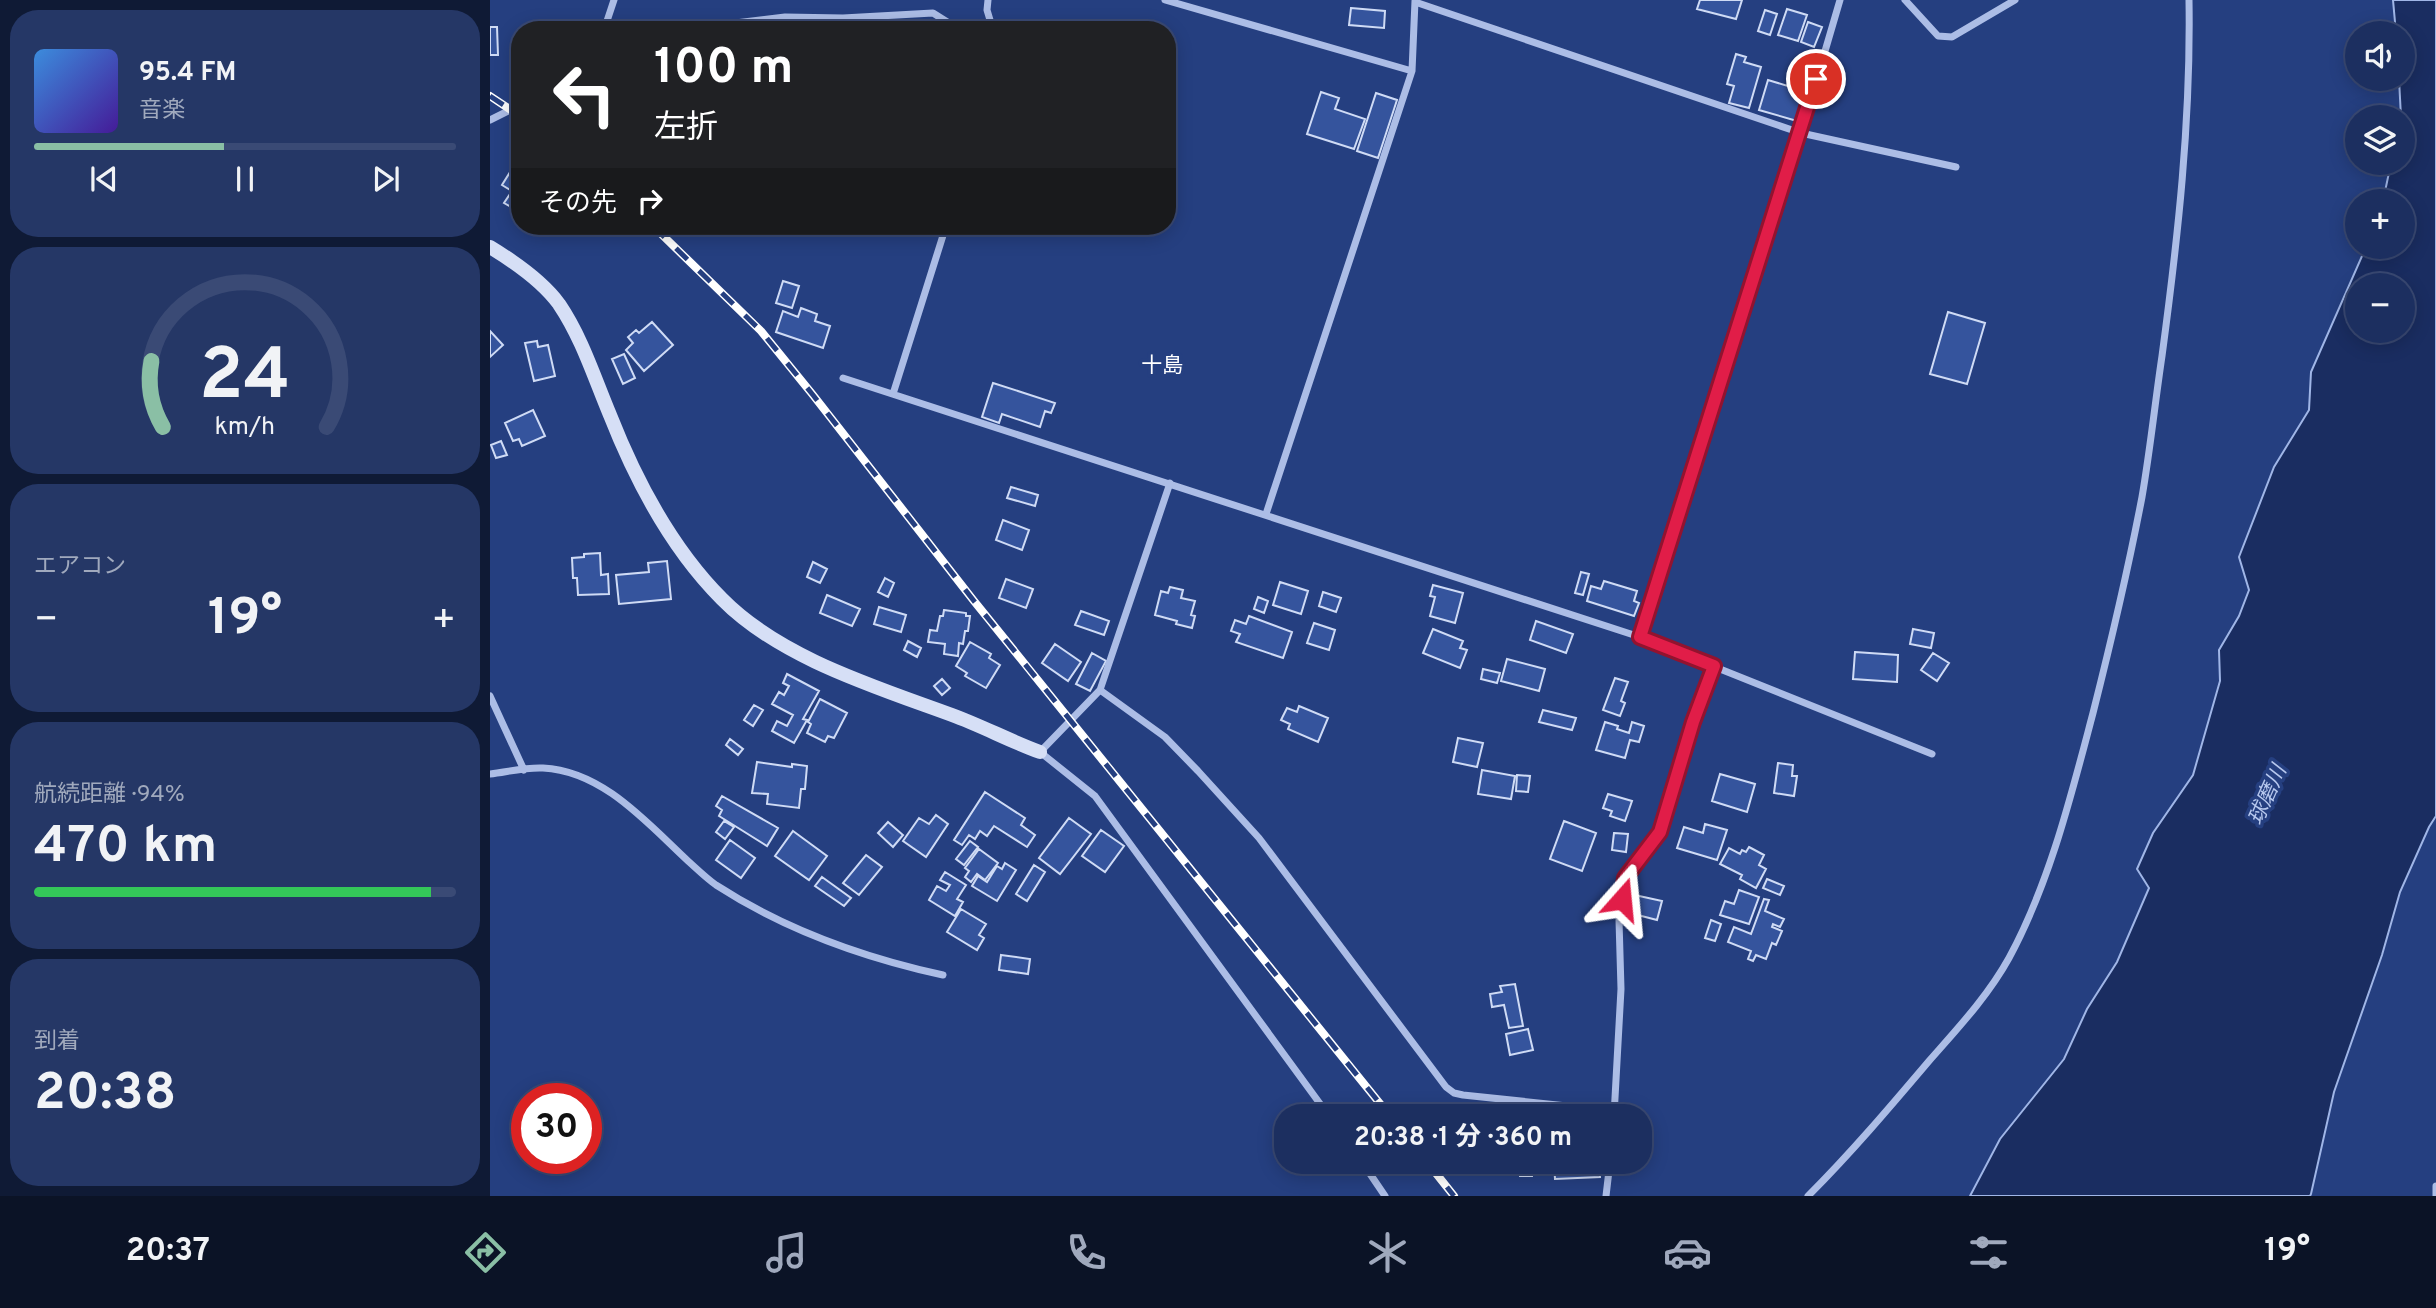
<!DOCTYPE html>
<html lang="ja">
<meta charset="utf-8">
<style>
body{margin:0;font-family:Overpass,"Noto Sans JP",sans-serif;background:#253766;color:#f1f3f6;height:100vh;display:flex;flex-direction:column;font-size:26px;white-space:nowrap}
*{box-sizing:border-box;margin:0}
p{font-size:23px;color:#a0a9bd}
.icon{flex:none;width:38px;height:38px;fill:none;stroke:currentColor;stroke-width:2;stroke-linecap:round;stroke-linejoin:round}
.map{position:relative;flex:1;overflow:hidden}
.drawer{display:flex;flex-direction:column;gap:10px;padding:10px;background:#0f1a35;width:490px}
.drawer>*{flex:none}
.guide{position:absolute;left:21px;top:21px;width:665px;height:214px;border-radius:28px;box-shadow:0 4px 18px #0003,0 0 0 2px #3a4a75;background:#202124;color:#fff;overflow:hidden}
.controls{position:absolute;left:1855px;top:21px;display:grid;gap:14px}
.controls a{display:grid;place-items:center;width:70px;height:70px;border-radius:50%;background:#1c2f60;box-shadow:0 4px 18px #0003,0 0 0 2px #3a4a75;font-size:35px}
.speed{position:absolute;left:21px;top:1083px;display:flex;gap:14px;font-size:35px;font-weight:700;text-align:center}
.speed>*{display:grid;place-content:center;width:91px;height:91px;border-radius:50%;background:#1c2f60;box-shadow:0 4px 18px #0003,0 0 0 2px #3a4a75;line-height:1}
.speed .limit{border:10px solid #d22;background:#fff;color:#111}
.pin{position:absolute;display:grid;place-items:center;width:60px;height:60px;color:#fff;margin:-30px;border:4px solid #fff;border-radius:50%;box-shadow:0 2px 7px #0007}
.me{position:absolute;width:77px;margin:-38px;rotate:18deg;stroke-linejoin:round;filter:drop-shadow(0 0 5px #0008)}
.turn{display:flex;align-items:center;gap:24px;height:147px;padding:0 28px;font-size:32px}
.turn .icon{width:91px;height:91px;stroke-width:2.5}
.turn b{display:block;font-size:49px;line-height:60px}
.then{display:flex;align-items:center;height:66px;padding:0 28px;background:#0003;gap:14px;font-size:26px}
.big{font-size:52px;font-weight:700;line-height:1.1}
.drawer .card{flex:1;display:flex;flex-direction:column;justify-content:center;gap:10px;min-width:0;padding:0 24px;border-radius:28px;background:#253766}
.drawer .dial{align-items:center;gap:0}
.dial svg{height:182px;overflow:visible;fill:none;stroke:#3a4a75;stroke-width:7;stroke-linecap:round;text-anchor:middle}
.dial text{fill:#f1f3f6;stroke:none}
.song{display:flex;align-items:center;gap:21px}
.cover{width:84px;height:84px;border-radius:10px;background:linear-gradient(135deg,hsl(210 70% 55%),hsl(260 70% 35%))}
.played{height:7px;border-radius:4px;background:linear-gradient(90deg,#8abfa5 45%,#3a4a75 45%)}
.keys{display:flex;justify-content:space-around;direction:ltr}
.heat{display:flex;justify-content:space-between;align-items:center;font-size:38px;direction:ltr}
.charge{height:10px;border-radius:5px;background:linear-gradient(90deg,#34c759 94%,#3a4a75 0)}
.trip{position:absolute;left:784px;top:1104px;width:378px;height:70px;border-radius:28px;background:#1c2f60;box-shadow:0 4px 18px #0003,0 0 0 2px #3a4a75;font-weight:700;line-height:70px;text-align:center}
.tabs{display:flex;height:112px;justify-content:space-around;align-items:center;background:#0b1326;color:#a0a9bd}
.tabs .icon{width:49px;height:49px}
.tabs .on{color:#8abfa5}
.tabs b{font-size:32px;color:#f1f3f6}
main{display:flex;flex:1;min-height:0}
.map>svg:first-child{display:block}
.water{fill:#1a2d61;stroke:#a0b6e7;stroke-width:2;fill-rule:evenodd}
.building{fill:#35549d;stroke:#cfdbf5;stroke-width:2}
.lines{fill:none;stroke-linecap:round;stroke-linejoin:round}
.street{stroke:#acbde6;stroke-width:7}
.secondary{stroke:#d6dff6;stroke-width:14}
.rail-casing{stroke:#fff;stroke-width:8}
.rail{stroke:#253f80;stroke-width:5;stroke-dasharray:16;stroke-linecap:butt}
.route-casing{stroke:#92132f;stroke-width:18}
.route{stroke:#e11d48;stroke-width:12}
.labels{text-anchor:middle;stroke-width:7;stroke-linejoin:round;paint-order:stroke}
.neighbourhood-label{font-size:21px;fill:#fff;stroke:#253f80}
.water-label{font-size:21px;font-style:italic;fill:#b7c8ee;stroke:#253f80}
</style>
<main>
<section class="drawer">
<div class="card">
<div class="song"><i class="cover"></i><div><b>95.4 FM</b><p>音楽</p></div></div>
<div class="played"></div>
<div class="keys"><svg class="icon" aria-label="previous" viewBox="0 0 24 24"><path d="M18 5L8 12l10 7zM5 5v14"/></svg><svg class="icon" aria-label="pause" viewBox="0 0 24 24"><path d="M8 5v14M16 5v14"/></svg><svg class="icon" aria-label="next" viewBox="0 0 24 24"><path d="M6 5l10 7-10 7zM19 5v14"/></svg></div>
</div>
<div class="card dial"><svg viewBox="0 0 100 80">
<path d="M14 69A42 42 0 1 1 86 69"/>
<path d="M14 69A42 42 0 0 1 9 40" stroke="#8abfa5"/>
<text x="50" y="56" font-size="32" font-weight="700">24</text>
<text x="50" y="72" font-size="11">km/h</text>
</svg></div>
<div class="card"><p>エアコン</p>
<div class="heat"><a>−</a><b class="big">19°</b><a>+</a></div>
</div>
<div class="card"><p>航続距離 · 94%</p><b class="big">470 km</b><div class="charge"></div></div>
<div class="card"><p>到着</p><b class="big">20:38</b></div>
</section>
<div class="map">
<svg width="1946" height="1196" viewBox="0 0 1946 1196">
<rect width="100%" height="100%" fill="#253f80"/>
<path class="water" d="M1903,0H1946V816L1939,827L1910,892L1892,955L1844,1092L1821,1194L1820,1196H1480L1510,1139L1574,1059L1597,1009L1627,962L1659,888L1647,869L1663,833L1703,775L1730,681L1729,650L1749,616L1759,590L1749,557L1784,467L1819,410L1821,372L1876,247H1913V201H1893L1901,163H1913V117H1911L1909,79H1913V33H1906ZM1867,285H1913V331H1867Z"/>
<path class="building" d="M1210,0H1252L1246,19L1207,9Z
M861,8L895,11L894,28L859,25Z
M1297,9L1317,15L1308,41L1288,35Z
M1275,10L1287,14L1280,35L1268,31Z
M1318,22L1332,27L1324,47L1311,42Z
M0,27H7L8,55H0Z
M1246,54L1256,57L1254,62L1271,67L1259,108L1239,103L1244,86L1237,84Z
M1304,77L1318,82L1307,121L1269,110L1278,80L1301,87Z
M831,92L849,98L845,109L875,119L864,149L817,134Z
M886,93L907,100L888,158L867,151Z
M27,161L30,163V212L14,203L22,191L12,185Z
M293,281L309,286L302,308L286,303Z
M311,308L327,314L325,321L340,326L333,348L286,332L293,311L308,317Z
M1458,312L1495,323L1477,384L1440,374Z
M162,322L183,345L154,371L136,350L143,343L138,337L146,330L149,333Z
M0,331L13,345L0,357Z
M47,341L48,347L58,345L65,376L44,381L35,343Z
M134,354L145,378L133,384L122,359Z
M503,383L565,403L561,413L555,411L550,427L512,414L509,423L492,417Z
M43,410L55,436L32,446L29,439L23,441L15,423Z
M11,441L17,455L6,458L1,445Z
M521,487L548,495L545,506L517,498Z
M513,520L539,530L532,550L506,540Z
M110,553L111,575L118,574L119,594L88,595L87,578H83L82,558L94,557V554Z
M177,561L181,599L129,604L126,575L159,572L158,563Z
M323,562L337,569L330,583L317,577Z
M1091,572L1099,574L1093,595L1085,593Z
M395,578L404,583L398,597L388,592Z
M516,579L543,589L536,608L509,598Z
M1114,581L1147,591L1144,601L1149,603L1144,616L1097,601L1101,586L1111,589Z
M790,582L818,591L811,614L783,605Z
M943,585L973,593L965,623L940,616L945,597L940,596Z
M680,587L693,590L691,598L705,601L701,615L705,616L702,628L686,624L687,621L665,615L671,591L678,593Z
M833,592L851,598L846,612L829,606Z
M337,595L370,609L362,626L330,613Z
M768,597L778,601L774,613L764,609Z
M389,607L416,615L411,632L384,624Z
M454,610L476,613V616H480L478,631H475L473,644L469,643L468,656L454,654L455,644L438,642L440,630L447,631L450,616H453Z
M591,611L619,621L614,635L585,625Z
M759,616L802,632L793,658L746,642L750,634L741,631L745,620L756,624Z
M1046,621L1083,634L1076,653L1040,640Z
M824,623L845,630L839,650L817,643Z
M943,629L973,641L970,648L977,650L970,668L933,653Z
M1423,629L1444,633L1441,648L1420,644Z
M418,641L431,648L427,657L414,650Z
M480,642L501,654L499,658L510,665L496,688L475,676L477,673L466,666Z
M565,644L591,662L578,681L552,663Z
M1365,652L1408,655L1407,682L1363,679Z
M602,653L616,661L600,691L586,684Z
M1443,653L1459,663L1447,681L1431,670Z
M1017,659L1055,669L1049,691L1011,681Z
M993,669L1010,673L1007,683L991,679Z
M297,674L329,691L313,719L317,720L304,743L282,731L287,721L297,726L303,715L282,704L289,692L294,695L299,686L293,683Z
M1125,678L1138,682L1131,701L1135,703L1130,716L1113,710Z
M452,679L460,688L452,695L444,686Z
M330,699L357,713L344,738L338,736L335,742L317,733L321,724L318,722Z
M264,705L273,710L263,726L254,720Z
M809,706L838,718L828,742L798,729L800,724L791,720L797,708L807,712Z
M1053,710L1086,718L1082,730L1049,722Z
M1115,722L1128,726L1127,729L1139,733L1142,722L1154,726L1149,742L1140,740L1135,758L1106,750Z
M968,738L993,743L987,767L963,762Z
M240,739L253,749L248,755L236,745Z
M267,762L302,767V764L317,766L315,789H311L309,808L277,804L278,794L262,793Z
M1288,763L1303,765L1302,776H1307L1304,796L1284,793Z
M992,770L1025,776L1021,799L988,794Z
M1230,774L1265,784L1257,812L1222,801Z
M1027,775L1040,776L1038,792L1026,791Z
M495,792L535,818L531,825L545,835L537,847L504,826L497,836L490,831L485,839L479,835L472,845L464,840Z
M1118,794L1142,801L1135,821L1120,816L1122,811L1113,808Z
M232,796L288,828L277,846L229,816L232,810L226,806Z
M446,815L458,824L436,857L413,841L429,818L439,824Z
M579,818L601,834L570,874L549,858Z
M234,821L244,827L235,839L226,832Z
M1074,821L1106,833L1092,871L1060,859Z
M398,822L413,835L403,847L388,833Z
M1215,824L1237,830L1227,860L1187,848L1194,827L1213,833Z
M611,830L634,846L615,872L592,856Z
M303,831L337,856L319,880L285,856Z
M1124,833L1138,834L1136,852L1122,850Z
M240,840L265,858L251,878L226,860Z
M480,841L488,847L474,865L466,859Z
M1259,847L1274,855L1269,865L1276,869L1266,888L1250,879L1252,875L1230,864L1239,848L1250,854L1252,850L1256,852Z
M489,849L508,863L495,880L487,874L481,882L475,877L479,871L475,868Z
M376,855L392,867L369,895L353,883Z
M515,863L526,870L507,901L482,886L488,876L497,882L507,866L512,869Z
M544,865L555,872L537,901L526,894Z
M455,872L476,885L467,899L473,902L465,916L439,900L447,886L456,891L460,885L450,880Z
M332,877L361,898L354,906L325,886Z
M1277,879L1294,886L1290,895L1273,888Z
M1249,890L1269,897L1259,924L1230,915L1235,901L1244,904Z
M1140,894L1172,901L1167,920L1136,912Z
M1274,899L1279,900L1275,911L1294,919L1290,927L1283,924L1282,927L1292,931L1286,945L1282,943L1276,959L1266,955L1263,961L1258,959L1261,951L1238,942L1244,927L1261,934Z
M471,909L496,924L489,935L494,938L487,950L457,932Z
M1221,920L1231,924L1225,941L1215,938Z
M511,955L540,959L538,974L509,970Z
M1025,984L1033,1026L1019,1028L1014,1005L1002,1007L1000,994L1012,992L1010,986Z
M1038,1029L1043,1050L1020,1055L1016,1034Z
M1023,1162H1043L1042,1176H1030V1168H1023Z
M1064,1162H1109L1110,1177L1065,1179Z"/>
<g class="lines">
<path class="street" d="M498,0L497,10L503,30
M675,0L922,71
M1415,0L1448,36L1462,37L1525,0
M925,2L1311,133L1466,167
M114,30L124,0
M187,30L295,17L353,18L443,13L470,30
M0,120L30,105
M353,378L1150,637L1442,754
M403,394L456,226
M680,483L610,690L550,752L605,796L839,1116
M776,514L922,71L925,1
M1150,637L1311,133L1350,0
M610,690L675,737L708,771L769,838L956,1087L964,1093L973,1095L1125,1111
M0,696L34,770
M0,774C17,772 36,767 53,768C113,771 157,823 198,861C207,869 216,878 226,885C294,929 375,958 453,975
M1124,1116L1131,989L1129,920L1135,878L1170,832L1203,722L1224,666
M872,1162L895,1196
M1116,1196L1120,1162
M1318,1196C1361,1153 1400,1107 1439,1061C1468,1028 1498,996 1519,958C1560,882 1581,796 1603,713C1621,642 1638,570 1652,497C1660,451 1665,403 1672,356C1688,237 1701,120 1699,0
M1946,1196V1186"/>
<path class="secondary" d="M0,247C23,261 53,282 69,304C92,338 104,377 120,415C146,481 181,548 232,599C290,658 386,687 462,715C492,726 520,741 550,752"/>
<g class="rail-casing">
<path id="rail" d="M0,96L30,116
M163,226L271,331L323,395L484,601L900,1116
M937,1162L964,1196"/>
</g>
<use href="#rail" class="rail"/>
</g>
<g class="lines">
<g class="route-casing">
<path id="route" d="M1132,899L1135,878L1170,832L1203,722L1224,666L1150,637L1326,79"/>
</g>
<use href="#route" class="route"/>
</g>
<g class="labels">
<g class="neighbourhood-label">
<text x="672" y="372">十島</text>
</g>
<g class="water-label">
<text transform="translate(1777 795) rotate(-66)" y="7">球磨川</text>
</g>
</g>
</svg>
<div class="controls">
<a><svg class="icon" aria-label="sound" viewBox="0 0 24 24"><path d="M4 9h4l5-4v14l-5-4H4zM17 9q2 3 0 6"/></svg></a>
<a><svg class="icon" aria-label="layers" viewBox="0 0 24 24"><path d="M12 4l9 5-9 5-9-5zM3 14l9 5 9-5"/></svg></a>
<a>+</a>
<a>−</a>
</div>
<div class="speed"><div class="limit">30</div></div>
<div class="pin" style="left:1326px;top:79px;background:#d93025"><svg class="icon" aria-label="arrive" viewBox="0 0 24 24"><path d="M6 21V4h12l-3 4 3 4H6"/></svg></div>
<svg class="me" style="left:1132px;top:899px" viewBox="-20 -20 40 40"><path d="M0-17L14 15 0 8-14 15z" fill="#e11d48" stroke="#fff" stroke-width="4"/></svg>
<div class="trip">20:38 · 1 分 · 360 m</div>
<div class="guide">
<div class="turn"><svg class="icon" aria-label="left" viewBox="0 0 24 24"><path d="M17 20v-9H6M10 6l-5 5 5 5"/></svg><div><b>100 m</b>左折</div></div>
<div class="then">その先<svg class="icon" aria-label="right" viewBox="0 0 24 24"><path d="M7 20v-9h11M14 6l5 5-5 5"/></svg></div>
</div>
</div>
</main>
<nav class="tabs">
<b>20:37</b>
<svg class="icon on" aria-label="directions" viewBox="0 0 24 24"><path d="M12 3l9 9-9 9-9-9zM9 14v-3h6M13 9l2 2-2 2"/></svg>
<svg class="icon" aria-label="music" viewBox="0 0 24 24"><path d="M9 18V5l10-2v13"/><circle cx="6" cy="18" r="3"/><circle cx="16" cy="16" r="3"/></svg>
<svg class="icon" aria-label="phone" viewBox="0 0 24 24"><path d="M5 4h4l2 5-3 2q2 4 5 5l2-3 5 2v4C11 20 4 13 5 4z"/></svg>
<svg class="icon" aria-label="climate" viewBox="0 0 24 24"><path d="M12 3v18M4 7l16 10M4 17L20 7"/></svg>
<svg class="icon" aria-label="car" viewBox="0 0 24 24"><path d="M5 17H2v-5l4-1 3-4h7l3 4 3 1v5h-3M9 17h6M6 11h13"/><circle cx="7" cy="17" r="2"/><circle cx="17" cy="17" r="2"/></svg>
<svg class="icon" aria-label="filters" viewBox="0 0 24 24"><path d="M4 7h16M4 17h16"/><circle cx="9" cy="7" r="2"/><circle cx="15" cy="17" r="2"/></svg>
<b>19°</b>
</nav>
